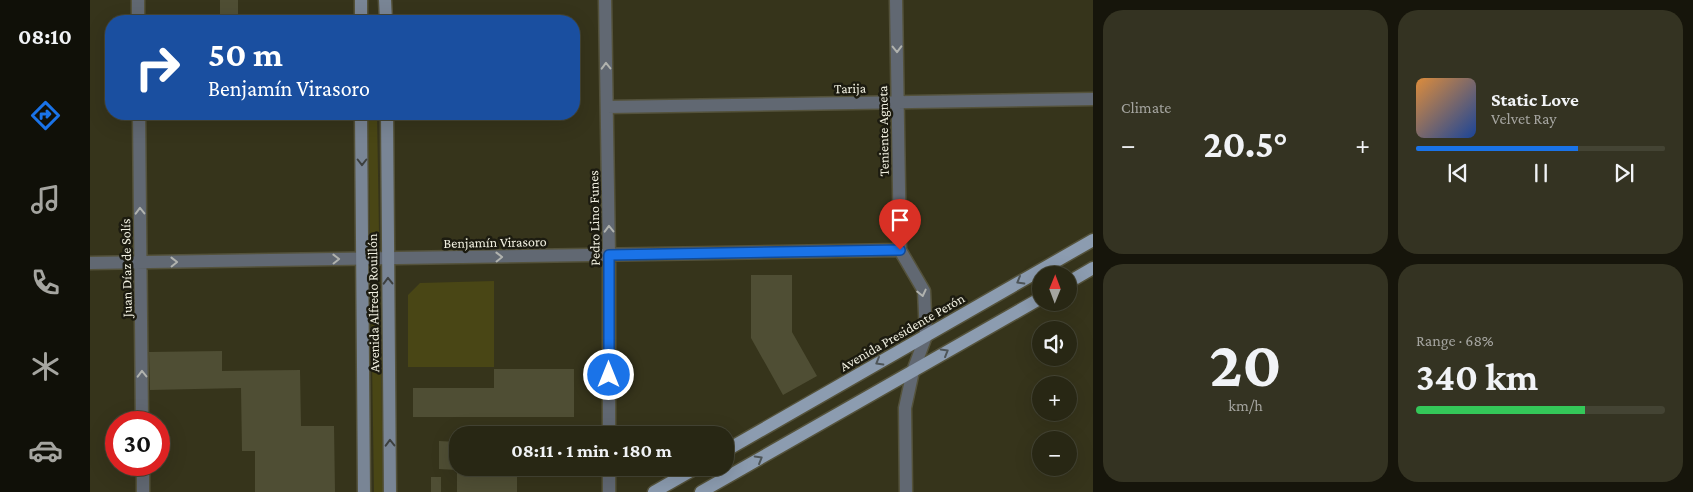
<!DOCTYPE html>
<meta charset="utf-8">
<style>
body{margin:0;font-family:"Crimson Pro",serif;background:#343322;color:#f1f3f6;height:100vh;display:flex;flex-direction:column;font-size:19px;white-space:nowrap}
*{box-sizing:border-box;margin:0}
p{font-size:16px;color:#a5a5a0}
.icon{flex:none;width:28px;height:28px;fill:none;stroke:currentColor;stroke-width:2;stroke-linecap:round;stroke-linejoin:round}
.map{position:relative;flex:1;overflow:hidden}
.drawer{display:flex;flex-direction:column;gap:10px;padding:10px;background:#16150b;width:600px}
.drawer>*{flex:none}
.hud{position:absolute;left:15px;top:15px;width:475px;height:105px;border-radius:20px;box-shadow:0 5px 20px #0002,0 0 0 1px #444434;background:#1a4fa0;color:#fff;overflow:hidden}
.needle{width:32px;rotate:1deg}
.controls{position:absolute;left:942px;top:266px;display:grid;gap:10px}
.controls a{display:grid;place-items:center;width:45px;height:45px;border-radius:50%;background:#282714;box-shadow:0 5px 20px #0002,0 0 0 1px #444434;font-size:25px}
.speed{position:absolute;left:15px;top:411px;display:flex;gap:10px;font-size:25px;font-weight:700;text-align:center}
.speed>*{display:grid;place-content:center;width:65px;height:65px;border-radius:50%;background:#282714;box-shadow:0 5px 20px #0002,0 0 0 1px #444434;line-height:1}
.speed .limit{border:8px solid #d22;background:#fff;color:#111}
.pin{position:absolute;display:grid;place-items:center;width:42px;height:42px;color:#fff;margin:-51px -21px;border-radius:50% 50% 50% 0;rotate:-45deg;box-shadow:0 0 5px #0007}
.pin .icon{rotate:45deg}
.me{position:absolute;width:55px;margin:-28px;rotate:0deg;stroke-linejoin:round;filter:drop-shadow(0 0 4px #0008)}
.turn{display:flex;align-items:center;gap:18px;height:105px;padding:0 20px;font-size:22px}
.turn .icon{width:65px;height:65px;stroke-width:2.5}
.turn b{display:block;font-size:35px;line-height:42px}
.big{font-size:38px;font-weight:700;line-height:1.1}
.drawer .card{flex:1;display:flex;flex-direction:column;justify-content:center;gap:8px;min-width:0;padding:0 18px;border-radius:20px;background:#343322}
.drawer .dial{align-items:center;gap:0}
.dial b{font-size:65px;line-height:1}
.song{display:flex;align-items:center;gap:15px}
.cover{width:60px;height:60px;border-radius:8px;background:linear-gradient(135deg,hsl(30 70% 55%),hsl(220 70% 35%))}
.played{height:5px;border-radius:2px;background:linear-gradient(90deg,#1a73e8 65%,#444434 65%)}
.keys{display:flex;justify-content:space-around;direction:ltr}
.heat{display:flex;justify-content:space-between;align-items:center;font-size:28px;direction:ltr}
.charge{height:8px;border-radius:4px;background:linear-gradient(90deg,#34c759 68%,#444434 0)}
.drawer .tiles{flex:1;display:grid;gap:10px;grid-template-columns:repeat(2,1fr)}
.trip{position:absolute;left:359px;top:426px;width:285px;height:50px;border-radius:20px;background:#282714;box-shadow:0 5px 20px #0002,0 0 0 1px #444434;font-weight:700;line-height:50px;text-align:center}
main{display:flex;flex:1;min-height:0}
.tabs{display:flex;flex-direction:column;width:90px;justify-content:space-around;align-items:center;background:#101008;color:#a5a5a0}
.tabs .icon{width:35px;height:35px}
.tabs .selected{color:#1a73e8}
.tabs b{font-size:22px;color:#f1f3f6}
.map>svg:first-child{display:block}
.green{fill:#494615}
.building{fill:#4f4e34}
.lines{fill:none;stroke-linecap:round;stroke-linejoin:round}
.street-casing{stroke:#54523b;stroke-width:15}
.secondary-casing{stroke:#54523b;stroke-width:15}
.primary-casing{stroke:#54523b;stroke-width:15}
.street{stroke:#616872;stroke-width:12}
.secondary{stroke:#798595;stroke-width:12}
.primary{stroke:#8c9cb0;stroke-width:12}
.oneway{stroke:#b0b2ae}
.oneway2{stroke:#3d403f}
.oneway3{stroke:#4e5558}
.route-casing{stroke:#114b97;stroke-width:12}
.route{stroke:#1a73e8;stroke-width:9}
.labels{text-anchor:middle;stroke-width:5;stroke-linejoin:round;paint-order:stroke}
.street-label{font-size:14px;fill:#f0efe0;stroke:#1c1b10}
</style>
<main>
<nav class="tabs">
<b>08:10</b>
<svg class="icon selected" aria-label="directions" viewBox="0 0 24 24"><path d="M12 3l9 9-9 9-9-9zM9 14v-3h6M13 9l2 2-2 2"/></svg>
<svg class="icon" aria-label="music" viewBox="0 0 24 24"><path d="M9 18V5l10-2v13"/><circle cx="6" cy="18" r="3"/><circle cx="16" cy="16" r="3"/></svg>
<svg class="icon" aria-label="phone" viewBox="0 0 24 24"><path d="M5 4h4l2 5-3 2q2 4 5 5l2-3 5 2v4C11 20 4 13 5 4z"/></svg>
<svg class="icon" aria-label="climate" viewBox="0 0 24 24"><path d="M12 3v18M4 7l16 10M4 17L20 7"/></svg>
<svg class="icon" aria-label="car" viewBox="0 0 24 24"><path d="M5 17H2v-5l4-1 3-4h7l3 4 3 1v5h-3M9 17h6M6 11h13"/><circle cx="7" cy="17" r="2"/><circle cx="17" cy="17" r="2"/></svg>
</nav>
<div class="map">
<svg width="1003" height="492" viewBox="0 0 1003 492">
<rect width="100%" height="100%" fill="#36341b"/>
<path class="green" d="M278,114H287L289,234H280Z
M404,281V367H318V295L330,283Z
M281,292H290L293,492H284Z"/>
<path class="building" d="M130,0H148V14H130Z
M661,275H702V332L727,376L693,395L661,338Z
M132,351V371L210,370L211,426H244L245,492H165V451H152L151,388L60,390L59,352Z
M404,369H484V417H323V388H404Z
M349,441L368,442V468H388V470H393V468H448V471L427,470V492H367V470L349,469Z
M341,477H351V492H341Z"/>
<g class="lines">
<g class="street-casing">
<path id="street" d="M48,0V21
M515,0L519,255V435
M806,0L810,250L834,291L836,336L823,371L815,408L816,492
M517,107L1003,99
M49,114L52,422
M0,263L810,250
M53,465V492
M519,492V468"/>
</g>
<g class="secondary-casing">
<path id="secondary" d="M271,0V21
M295,0L296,21
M271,114L274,492
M297,114L300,492"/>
</g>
<g class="primary-casing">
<path id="primary" d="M979,282L1003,268
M635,451L1003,240
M564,492L606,468
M611,492L951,298"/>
</g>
<use href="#street" class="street"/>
<use href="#secondary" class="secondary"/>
<use href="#primary" class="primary"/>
</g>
<defs><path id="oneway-chevron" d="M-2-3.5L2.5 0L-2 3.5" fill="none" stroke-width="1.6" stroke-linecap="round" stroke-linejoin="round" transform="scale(1.25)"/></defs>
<g class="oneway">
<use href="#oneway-chevron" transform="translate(807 49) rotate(89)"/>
<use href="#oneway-chevron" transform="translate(516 66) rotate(-91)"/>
<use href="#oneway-chevron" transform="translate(50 211) rotate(-91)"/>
<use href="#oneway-chevron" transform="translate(519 229) rotate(-91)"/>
<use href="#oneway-chevron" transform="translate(409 257) rotate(-1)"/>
<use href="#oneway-chevron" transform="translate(246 259) rotate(-1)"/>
<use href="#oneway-chevron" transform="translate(84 262) rotate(-1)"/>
<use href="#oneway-chevron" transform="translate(832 293) rotate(77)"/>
<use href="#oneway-chevron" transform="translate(52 374) rotate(-91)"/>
</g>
<g class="oneway2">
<use href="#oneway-chevron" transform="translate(272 162) rotate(90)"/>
<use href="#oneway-chevron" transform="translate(298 281) rotate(-91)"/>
<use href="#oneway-chevron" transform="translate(300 443) rotate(-91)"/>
</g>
<g class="oneway3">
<use href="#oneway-chevron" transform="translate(930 281) rotate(150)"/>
<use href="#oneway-chevron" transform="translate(855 352) rotate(-30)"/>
<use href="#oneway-chevron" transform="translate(789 362) rotate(150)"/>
<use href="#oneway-chevron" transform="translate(669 459) rotate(-30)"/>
</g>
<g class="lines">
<g class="route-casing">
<path id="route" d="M519,375V255L810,250"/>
</g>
<use href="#route" class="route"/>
</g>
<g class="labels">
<g class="street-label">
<text transform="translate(760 88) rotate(-1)" y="5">Tarija</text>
<text transform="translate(793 131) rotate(-91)" y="5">Teniente Agneta</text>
<text transform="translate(504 218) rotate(-91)" y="5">Pedro Lino Funes</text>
<text transform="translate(405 242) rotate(-1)" y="5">Benjamín Virasoro</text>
<text transform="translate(36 268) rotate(-91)" y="5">Juan Díaz de Solís</text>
<text transform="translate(283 303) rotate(-91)" y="5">Avenida Alfredo Rouillón</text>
<text transform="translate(812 332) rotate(-30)" y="5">Avenida Presidente Perón</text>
</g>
</g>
</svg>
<div class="controls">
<a><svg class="needle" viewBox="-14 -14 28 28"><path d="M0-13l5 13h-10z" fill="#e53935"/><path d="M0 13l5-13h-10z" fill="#a5a5a0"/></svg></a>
<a><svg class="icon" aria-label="sound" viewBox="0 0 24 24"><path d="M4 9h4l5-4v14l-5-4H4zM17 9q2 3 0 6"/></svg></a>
<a>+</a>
<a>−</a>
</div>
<div class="speed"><div class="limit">30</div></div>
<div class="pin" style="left:810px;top:250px;background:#d93025"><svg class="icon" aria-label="arrive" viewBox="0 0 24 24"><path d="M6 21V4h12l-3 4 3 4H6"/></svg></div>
<svg class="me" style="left:519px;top:375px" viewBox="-20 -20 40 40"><circle r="17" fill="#1a73e8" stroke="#fff" stroke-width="3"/><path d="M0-11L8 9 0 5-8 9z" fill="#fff"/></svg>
<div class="trip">08:11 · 1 min · 180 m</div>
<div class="hud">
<div class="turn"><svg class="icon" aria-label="right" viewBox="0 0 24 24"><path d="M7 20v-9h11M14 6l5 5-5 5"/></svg><div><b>50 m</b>Benjamín Virasoro</div></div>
</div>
</div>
<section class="drawer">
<div class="tiles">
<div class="card"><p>Climate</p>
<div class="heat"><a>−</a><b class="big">20.5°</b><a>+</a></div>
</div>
<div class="card">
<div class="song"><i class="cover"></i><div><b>Static Love</b><p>Velvet Ray</p></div></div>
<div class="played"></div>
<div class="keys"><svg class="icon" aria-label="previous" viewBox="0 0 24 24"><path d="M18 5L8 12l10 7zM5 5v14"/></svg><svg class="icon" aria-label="pause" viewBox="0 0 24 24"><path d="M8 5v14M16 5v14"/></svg><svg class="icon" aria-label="next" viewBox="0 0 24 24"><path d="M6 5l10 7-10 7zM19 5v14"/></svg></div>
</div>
<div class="card dial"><b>20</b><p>km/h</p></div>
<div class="card"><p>Range · 68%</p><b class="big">340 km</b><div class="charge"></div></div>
</div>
</section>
</main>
